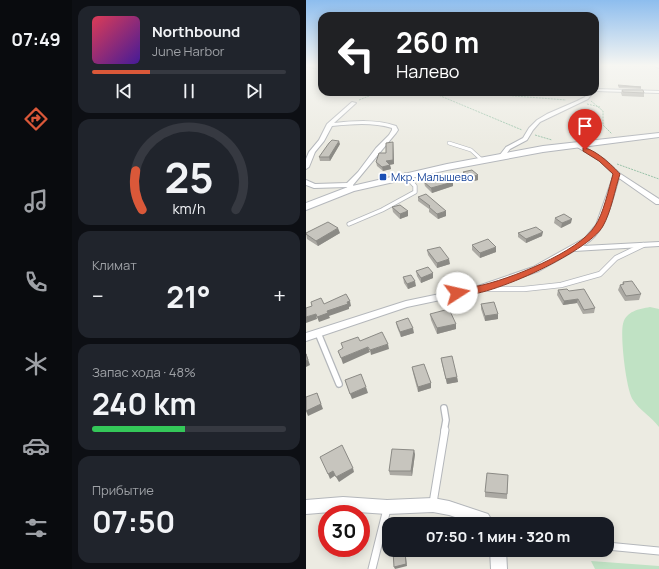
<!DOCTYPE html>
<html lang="ru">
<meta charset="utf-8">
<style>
body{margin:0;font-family:Manrope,sans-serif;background:#20242c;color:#f1f3f6;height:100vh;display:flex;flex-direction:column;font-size:15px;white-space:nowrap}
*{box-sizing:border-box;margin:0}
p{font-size:13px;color:#9ea1a6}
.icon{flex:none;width:22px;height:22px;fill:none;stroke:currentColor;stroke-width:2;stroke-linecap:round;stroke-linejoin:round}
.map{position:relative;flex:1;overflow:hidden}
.drawer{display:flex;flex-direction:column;gap:6px;padding:6px;background:#0d0f14;width:234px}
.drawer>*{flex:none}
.hud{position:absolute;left:12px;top:12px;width:281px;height:84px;border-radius:12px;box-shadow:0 2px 10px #0003;background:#202124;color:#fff;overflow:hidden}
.speed{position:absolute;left:12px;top:505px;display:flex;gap:8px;font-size:20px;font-weight:700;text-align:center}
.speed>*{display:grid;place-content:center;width:52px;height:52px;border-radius:50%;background:#171b24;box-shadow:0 2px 10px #0003;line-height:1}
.speed .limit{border:6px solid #d22;background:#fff;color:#111}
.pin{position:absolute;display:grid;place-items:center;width:34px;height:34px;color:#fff;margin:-41px -17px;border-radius:50% 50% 50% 0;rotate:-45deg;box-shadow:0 0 4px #0007}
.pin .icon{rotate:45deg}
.me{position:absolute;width:44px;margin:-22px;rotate:80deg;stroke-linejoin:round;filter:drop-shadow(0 0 3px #0008)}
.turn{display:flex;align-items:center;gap:14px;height:84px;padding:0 12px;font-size:18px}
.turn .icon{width:52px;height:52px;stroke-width:2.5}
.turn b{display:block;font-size:28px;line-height:34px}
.big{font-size:30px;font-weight:700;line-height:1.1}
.drawer .card{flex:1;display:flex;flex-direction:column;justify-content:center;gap:6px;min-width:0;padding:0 14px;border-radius:12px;background:#20242c}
.drawer .dial{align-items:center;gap:0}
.dial svg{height:104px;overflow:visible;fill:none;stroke:#363941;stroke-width:7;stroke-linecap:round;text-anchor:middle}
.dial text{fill:#f1f3f6;stroke:none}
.song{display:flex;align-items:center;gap:12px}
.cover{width:48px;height:48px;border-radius:6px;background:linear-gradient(135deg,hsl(350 70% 55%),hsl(260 70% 35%))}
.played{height:4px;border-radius:2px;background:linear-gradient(90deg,#da5839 30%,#363941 30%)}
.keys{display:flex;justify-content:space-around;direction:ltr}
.heat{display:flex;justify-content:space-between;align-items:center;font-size:22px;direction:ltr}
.charge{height:6px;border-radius:3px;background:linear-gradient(90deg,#34c759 48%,#363941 0)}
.trip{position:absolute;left:76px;top:517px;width:232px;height:40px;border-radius:12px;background:#171b24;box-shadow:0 2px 10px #0003;font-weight:700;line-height:40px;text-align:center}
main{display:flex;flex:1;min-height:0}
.dock{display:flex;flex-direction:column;width:72px;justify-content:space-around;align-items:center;background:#090b0e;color:#9ea1a6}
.dock .icon{width:28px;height:28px}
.dock .selected{color:#da5839}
.dock b{font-size:18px;color:#f1f3f6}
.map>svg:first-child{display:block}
.green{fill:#c0e2c4}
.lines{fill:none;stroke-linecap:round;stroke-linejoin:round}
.lane-far4-casing{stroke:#b4b7bb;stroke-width:4}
.lane-far3-casing{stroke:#b4b7bb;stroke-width:5}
.lane-far2-casing{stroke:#b4b7bb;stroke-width:6}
.lane-far1-casing{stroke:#b4b7bb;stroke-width:8}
.lane-casing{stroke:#b4b7bb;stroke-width:9}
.street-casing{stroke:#b4b7bb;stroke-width:2}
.secondary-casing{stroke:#b5b8bd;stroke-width:2}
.path{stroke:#9ac2a9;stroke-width:1;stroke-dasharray:2 1;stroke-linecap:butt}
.lane-far4{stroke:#fff;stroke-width:3}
.lane-far3{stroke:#fff;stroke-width:3.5}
.lane-far2{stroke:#fff;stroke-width:4.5}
.lane-far1{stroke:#fff;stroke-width:5.5}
.lane{stroke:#fff;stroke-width:7}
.street{fill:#fff;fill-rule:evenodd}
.secondary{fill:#fff;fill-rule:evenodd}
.wall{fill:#aba9a3}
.shaded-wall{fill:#8b8a85}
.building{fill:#c7c5be;stroke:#8b8a85}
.route{fill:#da5839;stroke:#8e3925}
.transit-dot{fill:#1a4fb4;stroke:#fff;stroke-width:1.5}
.labels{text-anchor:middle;stroke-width:4;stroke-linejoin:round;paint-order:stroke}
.far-transit-label{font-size:11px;fill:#164399;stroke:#fff;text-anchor:start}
</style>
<main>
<nav class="dock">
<b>07:49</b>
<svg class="icon selected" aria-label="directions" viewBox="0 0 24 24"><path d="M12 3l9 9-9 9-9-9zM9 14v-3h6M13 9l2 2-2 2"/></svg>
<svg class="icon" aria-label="music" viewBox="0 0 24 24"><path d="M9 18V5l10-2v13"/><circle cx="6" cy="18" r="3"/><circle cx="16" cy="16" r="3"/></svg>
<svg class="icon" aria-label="phone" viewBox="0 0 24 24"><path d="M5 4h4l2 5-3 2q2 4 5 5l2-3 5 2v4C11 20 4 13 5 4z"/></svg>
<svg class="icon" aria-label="climate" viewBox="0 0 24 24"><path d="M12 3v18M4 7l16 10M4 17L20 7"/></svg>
<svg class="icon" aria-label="car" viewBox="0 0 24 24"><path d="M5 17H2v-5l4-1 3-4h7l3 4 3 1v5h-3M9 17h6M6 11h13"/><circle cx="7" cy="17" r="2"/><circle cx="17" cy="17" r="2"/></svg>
<svg class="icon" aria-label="filters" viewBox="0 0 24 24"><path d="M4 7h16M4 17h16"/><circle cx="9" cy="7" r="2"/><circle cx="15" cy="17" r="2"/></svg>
</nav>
<section class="drawer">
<div class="card">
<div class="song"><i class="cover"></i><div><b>Northbound</b><p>June Harbor</p></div></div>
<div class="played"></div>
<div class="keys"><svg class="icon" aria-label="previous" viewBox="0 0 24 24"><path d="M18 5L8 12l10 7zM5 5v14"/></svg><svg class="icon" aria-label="pause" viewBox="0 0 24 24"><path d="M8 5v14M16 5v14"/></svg><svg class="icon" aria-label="next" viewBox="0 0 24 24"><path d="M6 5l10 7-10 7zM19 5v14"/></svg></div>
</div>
<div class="card dial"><svg viewBox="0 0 100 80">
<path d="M14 69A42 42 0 1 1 86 69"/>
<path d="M14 69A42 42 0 0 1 9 39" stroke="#da5839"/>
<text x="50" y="56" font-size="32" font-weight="700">25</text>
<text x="50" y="72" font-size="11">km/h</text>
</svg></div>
<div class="card"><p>Климат</p>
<div class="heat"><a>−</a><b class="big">21°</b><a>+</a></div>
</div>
<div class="card"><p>Запас хода · 48%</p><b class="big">240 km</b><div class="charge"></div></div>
<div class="card"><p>Прибытие</p><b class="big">07:50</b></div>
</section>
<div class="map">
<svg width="353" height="569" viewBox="0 0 353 569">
<rect width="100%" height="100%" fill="#ecebe2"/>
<path class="green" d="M344,307L353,309V427C346,417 333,410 327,400C320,390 314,335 317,324C320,311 333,309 344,307Z
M285,561L353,566V569H289Z"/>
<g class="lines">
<g class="lane-far4-casing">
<path id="lane-far4" d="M143,143L165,150L176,160"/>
</g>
<g class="lane-far3-casing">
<path id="lane-far3" d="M43,224L76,210L109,192V186L99,175"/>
</g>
<g class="lane-far2-casing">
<path id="lane-far2" d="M178,289H218L255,285L294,274L310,258L337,245"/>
</g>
<g class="lane-far1-casing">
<path id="lane-far1" d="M12,333L33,384
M138,408L140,420L138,431"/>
</g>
<g class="lane-casing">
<path id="lane" d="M127,503L139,430
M301,546L353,551
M66,569L81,509"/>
</g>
<g class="street-casing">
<path id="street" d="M347,65H353V68Z
M289,89L353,91V93L289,91Z
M283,92H287L282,99L234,122L227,130L221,140L204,149L198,157H194L193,156L200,147L217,138L223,128L231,120L241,114L271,101L279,97Z
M46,102L50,103L28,123C49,121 69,119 90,126L92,130L90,133L47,185L48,189L47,190H43L41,187L8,188L0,185V180L9,184L41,183L52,172L70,148L83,135L86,130V128C66,122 46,124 26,126L18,141L9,152L3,167L0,169V159L3,152L13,140L21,124Z
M268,143H272L298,159L313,173L353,199V204H350L313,178C305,203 301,232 277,246L353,242V246L268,251L233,271L177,291L101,307L0,341V333L100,301L172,286L227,267L279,238L290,225L308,174L294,161L268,145Z
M37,497L81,500L127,498L143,501L182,514L188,524H170L143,515L127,512L81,514L37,511L0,514V500Z
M184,550H200L201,569H185Z"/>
</g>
<g class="secondary-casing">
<path id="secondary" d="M353,133V137L237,152L141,170L48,191L0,210V203L42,187L141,164L237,146Z"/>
</g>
<path class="path" d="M0,67L16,70
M125,92L216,130
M158,92L260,100
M271,92L275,95
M53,100L73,92
M285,101L297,111V125L306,134
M281,104L294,107
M229,135L246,140
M311,164L353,179"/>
<use href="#lane-far4" class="lane-far4"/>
<use href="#lane-far3" class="lane-far3"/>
<use href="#lane-far2" class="lane-far2"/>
<use href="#lane-far1" class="lane-far1"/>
<use href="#lane" class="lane"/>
<use href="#street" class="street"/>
<use href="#secondary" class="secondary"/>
</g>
<path class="wall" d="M312,85L335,87V89L313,88L312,86Z
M316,90L338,93V97L316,96L315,93Z
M87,142L88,164L84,165L85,169L77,171L71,166L70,162L80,153Z
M34,144L24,161H14L13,157Z
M157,172L172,180L164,182L157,176Z
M118,182H147V186L126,193L119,186Z
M112,197L140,216L132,219L123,212V209L112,201Z
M86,207L102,211V216L94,219L87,212Z
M249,218L265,223L255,228L248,223Z
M0,233H34L12,246L1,239Z
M212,233L236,236L220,243L212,237Z
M166,245L190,252L174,258L166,250Z
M121,250L144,264L131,268L122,255Z
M110,271L127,278L115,283L111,276Z
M97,277L110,286L102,289L98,283Z
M317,282L335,294L333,300L319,301L312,290L314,285H316Z
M252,290L263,291L289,308L288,313L277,314L271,303L257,305L251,295Z
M175,304L192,319L179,321L175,309Z
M124,314L150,324V329L131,334L125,320Z
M90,322L108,333L95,337L91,327Z
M135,358L151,377L152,382L141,384L136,364Z
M106,367L125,383V388L112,392L107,373Z
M109,454L106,476L84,475L83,471Z
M202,475L201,499L179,497V492Z
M132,550V555L124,557L123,553Z"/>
<path class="shaded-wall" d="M33,141L34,144L24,161L23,157Z
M87,142L88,164L81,165L80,161Z
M84,165L85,169L77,171L76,167Z
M172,175V180L164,182V177Z
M147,182V186L126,193L125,188Z
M102,211V216L94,219V214Z
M140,211V216L132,219L131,214Z
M266,219L265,223L255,228L256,223Z
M32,228L34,233L12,246L10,241Z
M237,232L236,236L220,243V239Z
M190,247V252L174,258V253Z
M143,259L144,264L131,268V263Z
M127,273V278L115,283V278Z
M109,281L110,286L102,289L101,284Z
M272,299L271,303L257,305L258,301Z
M44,301L45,306L43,307V309L23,316L24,318L13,322L11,317L21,311Z
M10,314L11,319L0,323V317Z
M192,314V319L179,321V316Z
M150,324V329L131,334V328Z
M107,328L108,333L95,337L94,332Z
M82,344L83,349L65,355L64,350Z
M62,347L64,352L37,364L35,358Z
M0,353L4,365L0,367Z
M151,377L152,382L141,384L140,379Z
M125,383V388L112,392V387Z
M60,387L62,393L46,399L44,394Z
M11,393L17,409L2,416L0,411Z
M108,450L109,454L106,476L105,471Z
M47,468L48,472L33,482L30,477Z
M27,471L30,475L24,479L22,474Z
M99,550L101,566L89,569L88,567Z"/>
<path class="building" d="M312,85L335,87L313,86Z
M316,90H337L338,93L317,92Z
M26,140L33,141L23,157H13L23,143Z
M87,142V160L80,161L84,165L76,167L70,162L73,153H80V143Z
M166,170L172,175L164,177L157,172Z
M140,176L147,182L125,188L118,182Z
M120,194L140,211L131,214L123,207L124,206L112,197Z
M94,205L102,211L94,214L86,207Z
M258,214L266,219L256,223L249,218Z
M22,222L32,228L10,241L0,234V233Z
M230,227L237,232L220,239L212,233Z
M182,239L190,247L174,253L166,245Z
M134,247L143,259L131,263L121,250Z
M122,267L127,273L115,278L110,271Z
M105,275L109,281L101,284L97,277Z
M326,281L335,294L320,296L314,285L318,284L317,282Z
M261,289L263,291L278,289L289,308L278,310L272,299L258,301L252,290Z
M40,294L44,301L41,302L42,304L21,311L22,313L11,317L10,314L0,317V308L6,306L5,302L15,298L18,304Z
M188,302L192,314L179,316L175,304Z
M143,309L150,324L131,328L124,314Z
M102,318L107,328L94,332L90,322Z
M76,332L82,344L64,350L62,347L35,358L32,351L37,348L35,343L52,337L54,341Z
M0,354L2,360L0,361Z
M146,356L151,377L140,379L135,358Z
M118,364L125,383L112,387L106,367Z
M55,374L60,387L44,394L39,380Z
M11,393L15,404L0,411V397Z
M36,445L47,468L30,477L27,471L22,474L14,457Z
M86,449L108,450L105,471H83Z
M181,473L202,475L201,494L179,492Z
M151,520V524H130Z
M92,550H99L100,564L88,567L87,551Z
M123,550H131V551L123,553Z"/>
<linearGradient id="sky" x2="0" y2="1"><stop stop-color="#8dbdee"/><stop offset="0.45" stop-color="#f6f6f2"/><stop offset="1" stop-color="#f6f6f2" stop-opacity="0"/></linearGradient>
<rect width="353" height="145" fill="url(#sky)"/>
<path class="route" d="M277,148C288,148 307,166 314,174C309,189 305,212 297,226C283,252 175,302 148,295V291C156,288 164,288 172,286C202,280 273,252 289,226C297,215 303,188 307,174L293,161L277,151Z"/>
<rect class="transit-dot" x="73" y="173" width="8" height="8" rx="2"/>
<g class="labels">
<g class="far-transit-label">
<text x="85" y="181">Мкр. Малышево</text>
</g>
</g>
</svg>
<div class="speed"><div class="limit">30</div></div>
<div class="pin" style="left:279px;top:150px;background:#d93025"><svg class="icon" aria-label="arrive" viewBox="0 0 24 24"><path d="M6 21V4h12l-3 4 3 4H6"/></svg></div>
<svg class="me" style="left:151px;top:293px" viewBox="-20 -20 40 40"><circle r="19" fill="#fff"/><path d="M0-13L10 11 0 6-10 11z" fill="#da5839"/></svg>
<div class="trip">07:50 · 1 мин · 320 m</div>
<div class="hud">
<div class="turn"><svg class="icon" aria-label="left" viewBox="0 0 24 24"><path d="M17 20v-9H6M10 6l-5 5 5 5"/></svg><div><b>260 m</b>Налево</div></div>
</div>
</div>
</main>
